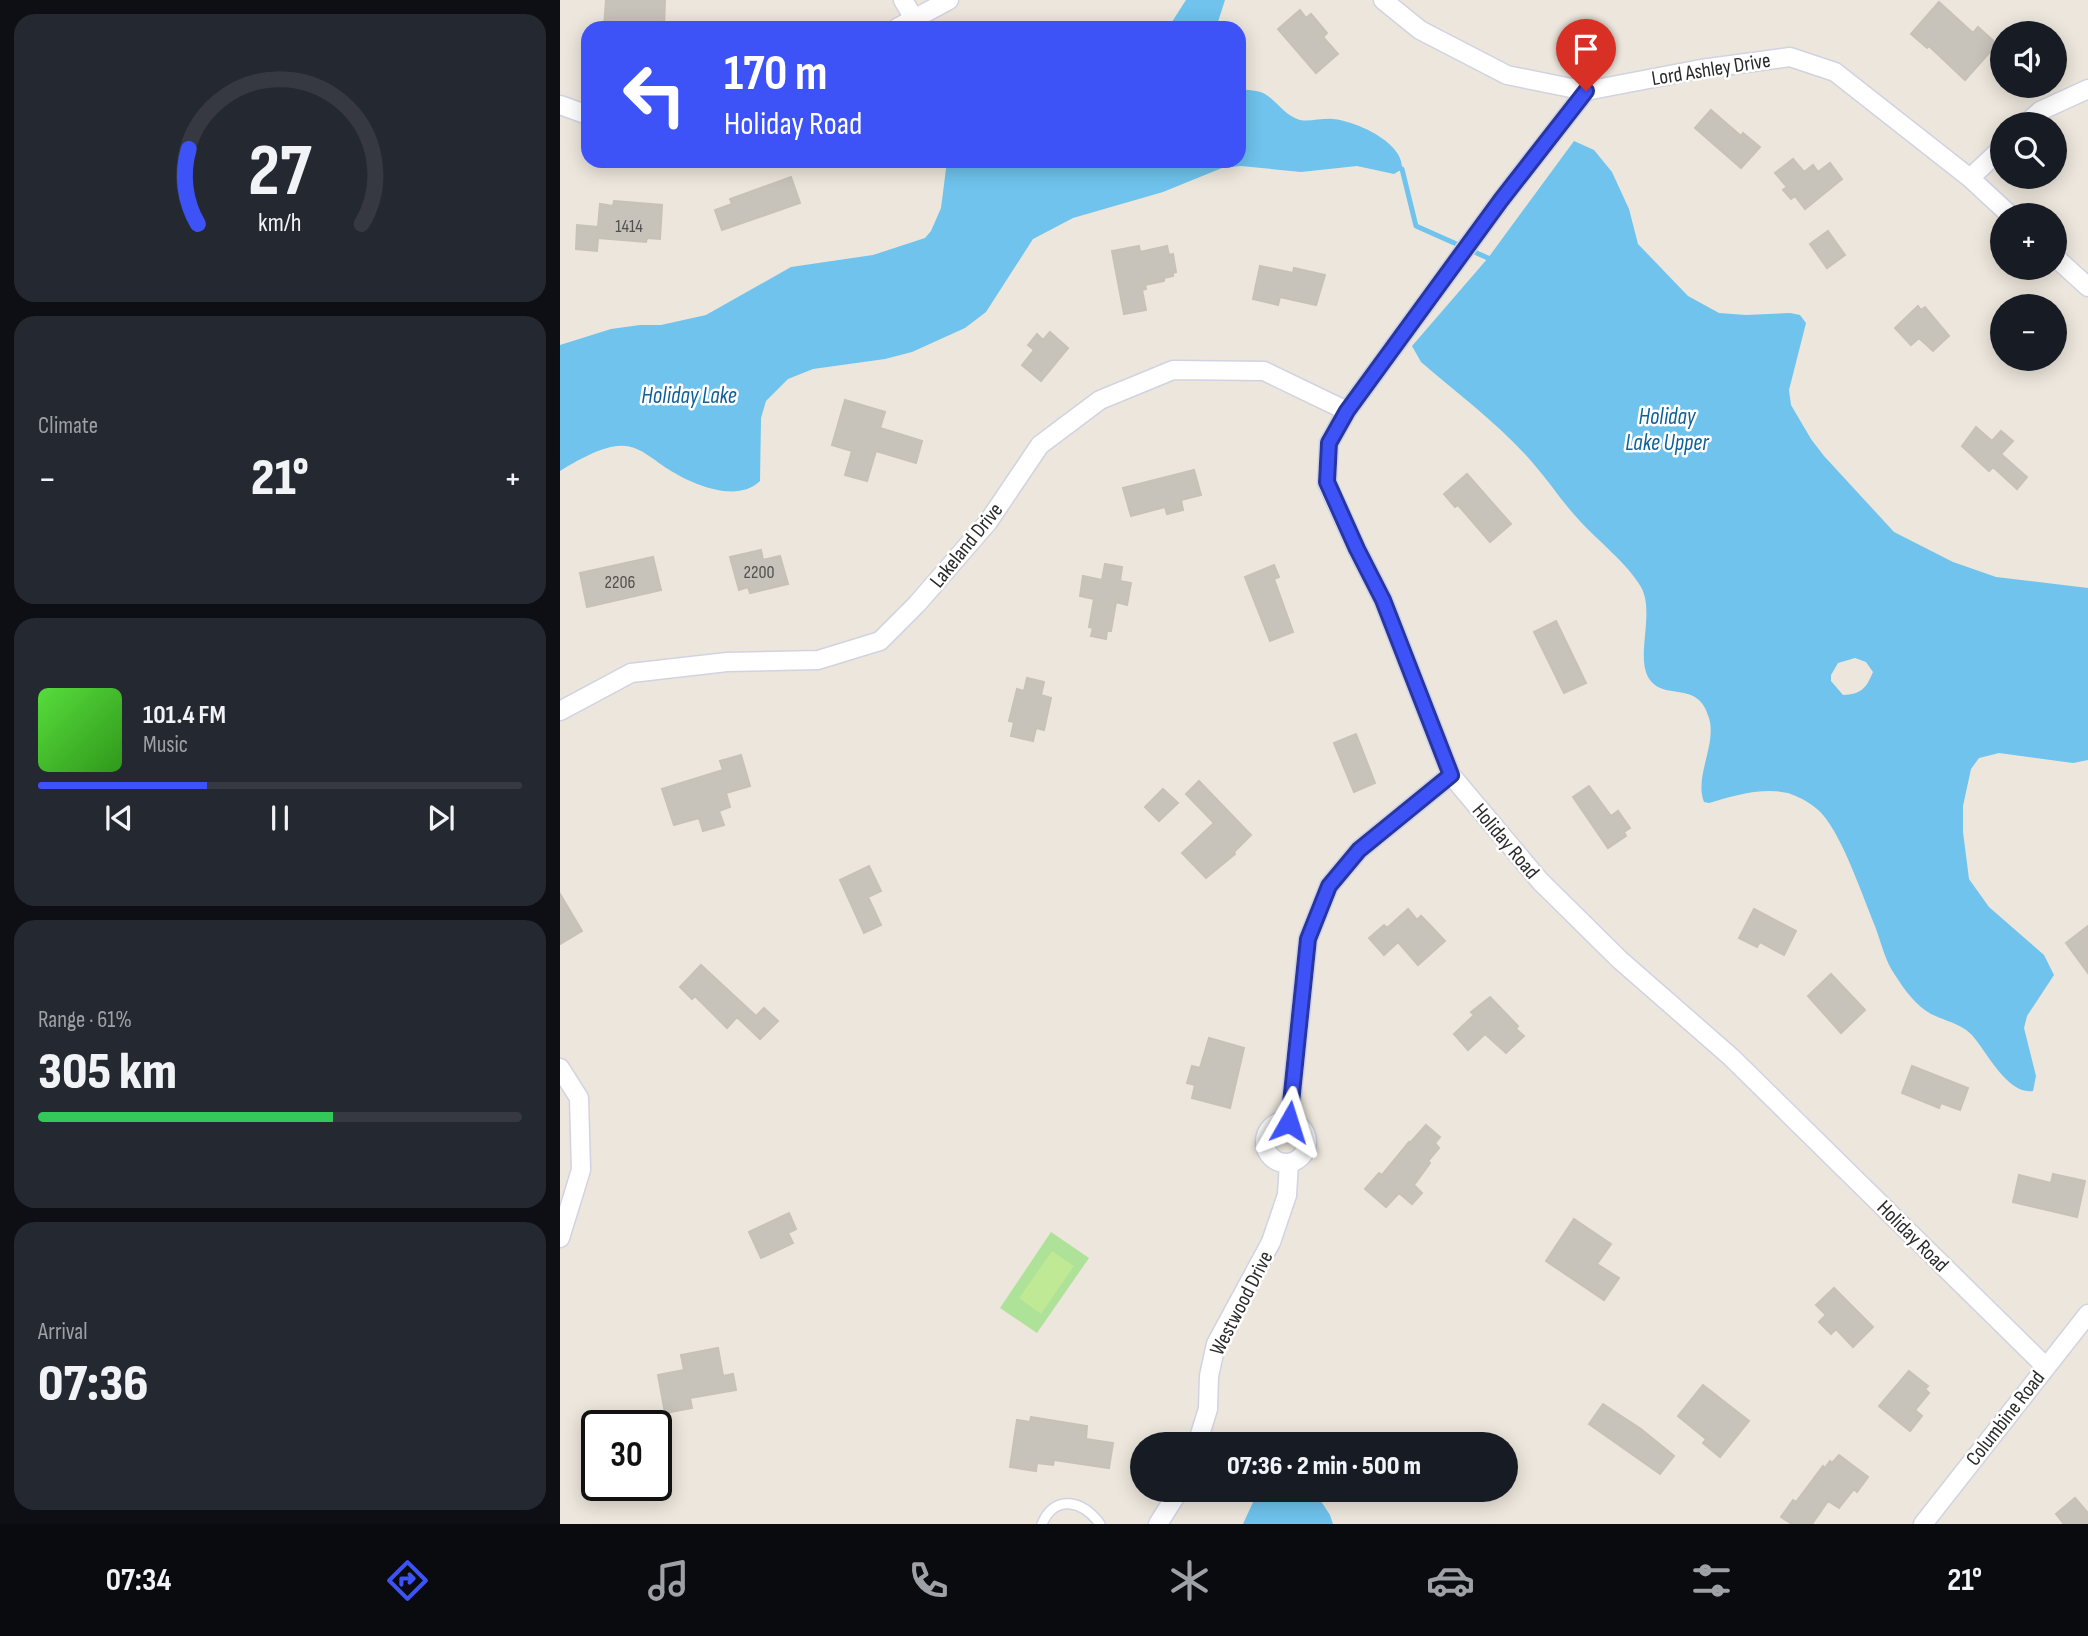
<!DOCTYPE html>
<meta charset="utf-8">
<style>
body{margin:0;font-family:"Sofia Sans Condensed",sans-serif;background:#242831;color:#f1f3f6;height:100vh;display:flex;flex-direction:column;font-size:26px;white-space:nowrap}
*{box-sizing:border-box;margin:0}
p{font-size:23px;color:#9ea1a6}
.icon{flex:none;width:38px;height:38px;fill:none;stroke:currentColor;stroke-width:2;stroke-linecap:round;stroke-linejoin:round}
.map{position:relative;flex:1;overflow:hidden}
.panel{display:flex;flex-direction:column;gap:14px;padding:14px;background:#0d0f14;width:560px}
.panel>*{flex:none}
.guide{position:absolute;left:21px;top:21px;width:665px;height:147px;border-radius:21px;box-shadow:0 4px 18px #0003;background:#3d53f8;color:#fff;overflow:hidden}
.buttons{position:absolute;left:1430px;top:21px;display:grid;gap:14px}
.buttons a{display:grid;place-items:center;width:77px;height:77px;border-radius:50%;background:#171b24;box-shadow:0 4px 18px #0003;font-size:35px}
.speed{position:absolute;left:21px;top:1410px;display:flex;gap:14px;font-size:35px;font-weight:700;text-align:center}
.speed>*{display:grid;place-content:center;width:91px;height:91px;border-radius:50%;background:#171b24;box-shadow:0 4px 18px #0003;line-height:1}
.speed .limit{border:4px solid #111;border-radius:10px;background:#fff;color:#111}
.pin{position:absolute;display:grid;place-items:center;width:60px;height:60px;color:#fff;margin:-72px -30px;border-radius:50% 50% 50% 0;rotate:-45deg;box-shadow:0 0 7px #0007}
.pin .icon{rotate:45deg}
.me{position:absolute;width:77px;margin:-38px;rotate:6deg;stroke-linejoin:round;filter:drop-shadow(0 0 5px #0008)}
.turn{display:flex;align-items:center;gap:24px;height:147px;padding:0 28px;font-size:32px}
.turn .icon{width:91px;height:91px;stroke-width:2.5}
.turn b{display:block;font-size:49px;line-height:60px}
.big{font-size:52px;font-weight:800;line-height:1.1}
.panel .tile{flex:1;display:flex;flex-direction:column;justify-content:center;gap:10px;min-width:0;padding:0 24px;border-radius:21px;background:#242831}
.panel .dial{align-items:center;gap:0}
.dial svg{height:182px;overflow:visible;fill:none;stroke:#363941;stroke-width:7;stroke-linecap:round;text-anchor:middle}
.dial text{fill:#f1f3f6;stroke:none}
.song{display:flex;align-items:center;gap:21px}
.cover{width:84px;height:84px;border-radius:10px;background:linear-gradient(135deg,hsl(110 70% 55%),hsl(110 70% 35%))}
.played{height:7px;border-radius:4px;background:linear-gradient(90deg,#3d53f8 35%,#363941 35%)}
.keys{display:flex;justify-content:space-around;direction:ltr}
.heat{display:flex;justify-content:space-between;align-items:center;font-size:38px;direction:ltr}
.charge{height:10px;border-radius:5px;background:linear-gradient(90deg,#34c759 61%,#363941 0)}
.trip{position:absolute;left:570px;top:1432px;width:388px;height:70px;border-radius:35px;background:#171b24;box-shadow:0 4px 18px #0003;font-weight:800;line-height:70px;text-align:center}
.dock{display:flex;height:112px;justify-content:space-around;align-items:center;background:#090b0e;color:#9ea1a6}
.dock .icon{width:49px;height:49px}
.dock .selected{color:#3d53f8}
.dock b{font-size:32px;color:#f1f3f6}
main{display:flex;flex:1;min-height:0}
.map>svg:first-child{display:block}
.green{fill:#ade298}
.pitch{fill:#bfe994}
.water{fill:#6fc3ed;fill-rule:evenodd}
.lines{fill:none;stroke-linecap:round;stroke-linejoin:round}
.stream{stroke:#6fc3ed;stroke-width:5}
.building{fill:#c7c3bb;stroke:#c7c2b5;stroke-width:2}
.lane-casing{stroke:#d1d3e2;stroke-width:12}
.street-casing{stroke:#d1d3e2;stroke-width:21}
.lane{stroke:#fff;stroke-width:9}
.street{stroke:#fff;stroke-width:18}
.route-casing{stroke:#2836a1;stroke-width:18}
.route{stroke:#3d53f8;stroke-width:12}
.labels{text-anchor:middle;stroke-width:5;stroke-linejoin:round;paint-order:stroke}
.number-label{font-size:18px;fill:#51504e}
.street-label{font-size:21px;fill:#2a2a2a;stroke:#fff}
.water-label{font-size:23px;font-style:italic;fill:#0f6099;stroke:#fff}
</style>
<main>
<section class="panel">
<div class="tile dial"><svg viewBox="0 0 100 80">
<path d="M14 69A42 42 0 1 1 86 69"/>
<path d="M14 69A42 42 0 0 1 10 36" stroke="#3d53f8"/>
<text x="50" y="56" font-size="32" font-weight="700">27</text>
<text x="50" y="72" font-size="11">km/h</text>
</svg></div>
<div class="tile"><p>Climate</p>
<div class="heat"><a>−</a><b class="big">21°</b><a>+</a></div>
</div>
<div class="tile">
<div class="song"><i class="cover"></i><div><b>101.4 FM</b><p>Music</p></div></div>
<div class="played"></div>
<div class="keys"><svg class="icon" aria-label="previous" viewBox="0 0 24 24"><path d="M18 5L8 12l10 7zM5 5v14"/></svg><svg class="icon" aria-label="pause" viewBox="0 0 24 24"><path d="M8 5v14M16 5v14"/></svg><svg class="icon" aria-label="next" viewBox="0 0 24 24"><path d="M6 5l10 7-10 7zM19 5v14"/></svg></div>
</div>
<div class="tile"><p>Range · 61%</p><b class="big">305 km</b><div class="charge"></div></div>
<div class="tile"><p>Arrival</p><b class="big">07:36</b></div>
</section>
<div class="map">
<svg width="1528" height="1524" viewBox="0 0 1528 1524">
<rect width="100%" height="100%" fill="#ece6dc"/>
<path class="green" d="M491,1232L529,1258L477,1333L440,1308Z"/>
<path class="pitch" d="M492,1251L514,1266L481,1314L459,1298Z"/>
<path class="water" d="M626,0H665L656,28H608Z
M679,89C687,90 699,90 705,94C718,102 725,116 740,120C750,122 762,118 773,119C795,121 844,142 842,169L834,174L797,166L741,172L681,166L662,168L603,192L513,218L473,239L426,312L405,328L352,352L325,359L253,369L228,379L206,401L201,418L200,481C177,504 131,484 108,469C95,461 81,447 65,446C47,443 16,461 0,471V345L51,329L80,325H101L146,315L231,267L313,255L365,238L371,231L381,208L387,161H679Z
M1014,141L1034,150L1052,172L1069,209L1078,244L1128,296L1159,313L1186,315L1230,313L1240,315L1246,323L1229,390L1231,405L1251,439L1264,456L1334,532L1393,562L1436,577L1528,588V760L1513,763L1439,753L1419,758L1411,769L1403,806V832L1409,879L1429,907L1484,955L1494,975L1467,1016L1464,1028L1476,1076L1473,1091C1449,1095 1428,1055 1416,1040C1405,1024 1387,1022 1371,1014C1356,1006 1344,989 1335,975C1325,961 1321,942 1315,926C1303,897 1283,838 1263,815C1255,805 1240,797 1228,793C1202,787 1173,796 1149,803L1144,802C1134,776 1157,745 1149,718C1138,678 1103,703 1088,677C1076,655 1095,612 1081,587C1067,563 1038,541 1019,520C1002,502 989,481 972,462C940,425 898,394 861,362L852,346L928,258ZM1295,658L1306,662L1313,672C1306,689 1301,694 1283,695L1271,681V675L1278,663Z
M699,1489H753L770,1515L773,1524H683Z"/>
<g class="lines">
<path class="stream" d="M835,166L842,169L856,226L928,258L931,264"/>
</g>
<path class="building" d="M46,0H105L104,28H44Z
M1379,2L1413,33L1418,27L1437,44L1405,80L1369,46L1367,48L1351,34Z
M740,10L746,18L751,14L767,33L763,37L778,54L756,73L718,29Z
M1151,110L1181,136L1183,133L1200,147L1181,168L1135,128Z
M1233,159L1244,172L1253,165L1258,172L1270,163L1282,179L1245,209L1235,196L1231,199L1223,190L1227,187L1215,173Z
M231,177L240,203L162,230L155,210L172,204L170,199Z
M54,201L102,205L100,239L87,238L86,242L38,238L37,251L16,249L17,225L38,227L40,204L53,206Z
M1268,231L1285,255L1267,268L1250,244Z
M579,246L580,252L607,246L609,255L613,254L616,272L613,273V276L604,278V281L585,285L586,289L582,290L586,310L564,314L552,251Z
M700,266L733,273L734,268L765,275L756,305L720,297L718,305L693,299Z
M1358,306L1361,310L1365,307L1389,336L1373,351L1359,338L1351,345L1335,328Z
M490,332L508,348L481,381L462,365L474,350L468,345L477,334L483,340Z
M285,400L325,412L320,428L362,441L356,463L316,451L307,481L285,475L292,451L272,445Z
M1416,427L1432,441L1441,431L1453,441L1441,454L1467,477L1457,489L1433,467L1429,471L1402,446Z
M634,470L641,495L621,500L623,510L607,514L605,507L571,516L563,488Z
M907,474L951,524L930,542L898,505L895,507L884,494Z
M201,550L203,560L220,556L228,584L190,593L188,587L179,590L170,557Z
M93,557L101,590L27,607L20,573Z
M545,564L562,567L560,581L571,583L567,605L556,602L551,631H547L546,639L531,636L533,628L529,627L534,599L520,596L523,576L542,580Z
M714,565L719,577L714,579L733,632L710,641L685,577Z
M996,621L1026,683L1004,693L974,632Z
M467,678L484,682L481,695L491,698L484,730L476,728L473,741L451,736L454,722L449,721L457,689L464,691Z
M796,734L815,783L794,792L774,743Z
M181,755L190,786L166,793L170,807L159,811L164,825L143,831L139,818L114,825L102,789L163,770L160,761Z
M639,781L691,835L674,852L675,854L646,878L622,853L654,823L626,794Z
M1029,786L1051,816L1058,811L1070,828L1064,832L1066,836L1048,848L1013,797Z
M603,789L618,803L599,821L585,807Z
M309,866L321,891L308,897L321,925L304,933L280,880Z
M0,894L22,931L0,944Z
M848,909L857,920L861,916L869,924L885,941L858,965L838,942L824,955L809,938L824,925L827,928Z
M1194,909L1236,931L1224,955L1200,942L1197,947L1179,938Z
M1528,926V973L1506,943Z
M141,965L196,1016L204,1008L218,1021L200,1039L177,1017L167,1028L135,996L132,999L120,987Z
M1271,974L1305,1010L1281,1033L1248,996Z
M930,997L958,1026L956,1029L964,1036L946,1053L925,1034L908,1050L894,1034L914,1015L911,1012Z
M649,1038L684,1048L670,1108L632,1098L635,1085L627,1083L632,1066L640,1068Z
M1352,1066L1408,1088L1400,1110L1381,1103L1379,1108L1342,1093Z
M866,1125L880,1137L875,1143L879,1148L868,1161L870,1163L854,1185L862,1193L852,1204L839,1193L826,1207L805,1189L819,1173L822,1175L849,1142L850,1143Z
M1493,1174L1525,1181L1517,1217L1453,1202L1459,1175L1491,1183Z
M229,1213L236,1229L228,1233L233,1243L201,1258L189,1232Z
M1014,1219L1051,1244L1037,1264L1059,1278L1044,1300L986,1261Z
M1274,1288L1313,1327L1293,1347L1276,1329L1271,1334L1259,1322L1266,1315L1256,1305Z
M158,1348L163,1376L173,1374L176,1390L130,1398L132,1408L105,1413L98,1375L124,1370L121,1355Z
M1349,1371L1368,1386L1365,1389L1369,1393L1355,1410L1362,1416L1350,1431L1319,1406Z
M1143,1385L1189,1421L1160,1457L1143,1443L1146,1439L1118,1416Z
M1043,1404L1081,1429L1114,1456L1100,1474L1029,1424Z
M471,1417L527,1426L526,1439L553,1443L549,1468L494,1460L493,1465L477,1463L476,1471L450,1467L457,1420L470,1422Z
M1279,1455L1308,1477L1297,1492L1294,1489L1279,1508L1268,1501L1252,1524H1232L1221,1517L1233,1500L1236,1502L1263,1466L1265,1468L1270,1461L1272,1463Z
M1515,1498L1528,1513V1524H1504L1496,1514Z"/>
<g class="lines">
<g class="lane-casing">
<path id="lane" d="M482,1524C495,1493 523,1501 540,1524"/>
</g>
<g class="street-casing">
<path id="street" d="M343,0L355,20
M823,0L860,30L947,75L1026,91L1141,69L1230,57L1275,72L1410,178L1450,215
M337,28L389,0
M1026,91L941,200L787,411L769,443L767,483L797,549L823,600L891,775L980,881L1060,960L1171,1057L1485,1366
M0,105L28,115
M1466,124L1480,111L1528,89
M1410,178L1442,148
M1494,256L1528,287
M0,711L71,673L167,662L258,660L320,641L357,604L428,522L480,445L540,400L613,370L704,371L787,411
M0,1068L19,1098L21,1170L0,1238
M705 1142a21 21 0 1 1 42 0a21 21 0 1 1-42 0Z
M729,1122L748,939L769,886L799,850L891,775
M637,1444L648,1409L649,1376L656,1344L711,1242L727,1195L729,1163
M598,1524L620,1489
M1363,1524L1528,1314"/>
</g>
<use href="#lane" class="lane"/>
<use href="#street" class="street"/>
</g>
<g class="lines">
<g class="route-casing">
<path id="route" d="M729,1122L748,939L769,886L799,850L891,775L823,600L797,549L767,482L769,443L787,411L849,326L941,200L1026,91"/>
</g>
<use href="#route" class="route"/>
</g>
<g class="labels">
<g class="number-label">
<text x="69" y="232">1414</text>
<text x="199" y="578">2200</text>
<text x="60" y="588">2206</text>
</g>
<g class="street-label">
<text transform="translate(1151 69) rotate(-9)" y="7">Lord Ashley Drive</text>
<text transform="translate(406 545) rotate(-51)" y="7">Lakeland Drive</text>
<text transform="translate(946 841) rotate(50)" y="7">Holiday Road</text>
<text transform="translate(1353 1236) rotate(45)" y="7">Holiday Road</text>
<text transform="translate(681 1303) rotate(-63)" y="7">Westwood Drive</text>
<text transform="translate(1445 1418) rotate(-52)" y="7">Columbine Road</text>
</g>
<g class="water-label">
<text x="129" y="403">Holiday Lake</text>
<text x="1107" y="424">Holiday<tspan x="1107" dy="26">Lake Upper</tspan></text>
</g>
</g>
</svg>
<div class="buttons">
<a><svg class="icon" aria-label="sound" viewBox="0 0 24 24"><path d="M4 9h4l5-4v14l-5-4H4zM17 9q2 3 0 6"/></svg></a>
<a><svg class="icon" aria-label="search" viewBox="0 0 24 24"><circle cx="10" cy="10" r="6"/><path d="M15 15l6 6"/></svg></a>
<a>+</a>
<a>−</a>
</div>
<div class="speed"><div class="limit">30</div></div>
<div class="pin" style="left:1026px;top:91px;background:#d93025"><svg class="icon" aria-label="arrive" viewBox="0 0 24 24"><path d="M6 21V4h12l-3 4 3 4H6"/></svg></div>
<svg class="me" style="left:729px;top:1122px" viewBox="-20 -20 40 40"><path d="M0-17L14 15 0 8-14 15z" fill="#3d53f8" stroke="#fff" stroke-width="4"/></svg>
<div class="trip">07:36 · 2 min · 500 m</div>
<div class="guide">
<div class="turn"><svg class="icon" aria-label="left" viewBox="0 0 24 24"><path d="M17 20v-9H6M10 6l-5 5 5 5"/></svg><div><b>170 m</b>Holiday Road</div></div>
</div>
</div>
</main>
<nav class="dock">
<b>07:34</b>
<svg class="icon selected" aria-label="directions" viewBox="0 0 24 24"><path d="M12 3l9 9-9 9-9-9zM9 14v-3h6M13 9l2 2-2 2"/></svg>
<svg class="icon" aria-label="music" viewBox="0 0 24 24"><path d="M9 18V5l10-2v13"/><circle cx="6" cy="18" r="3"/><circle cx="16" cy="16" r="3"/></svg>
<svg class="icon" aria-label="phone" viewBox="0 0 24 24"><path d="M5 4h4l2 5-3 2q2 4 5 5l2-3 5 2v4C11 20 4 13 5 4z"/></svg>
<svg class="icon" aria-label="climate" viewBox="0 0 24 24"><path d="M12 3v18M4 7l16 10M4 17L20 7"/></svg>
<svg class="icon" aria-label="car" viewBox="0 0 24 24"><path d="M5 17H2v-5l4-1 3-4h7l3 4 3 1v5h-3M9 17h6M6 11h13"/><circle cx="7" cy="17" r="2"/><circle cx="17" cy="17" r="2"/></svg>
<svg class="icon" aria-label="filters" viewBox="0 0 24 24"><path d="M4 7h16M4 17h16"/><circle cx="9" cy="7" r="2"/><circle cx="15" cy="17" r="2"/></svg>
<b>21°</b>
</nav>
